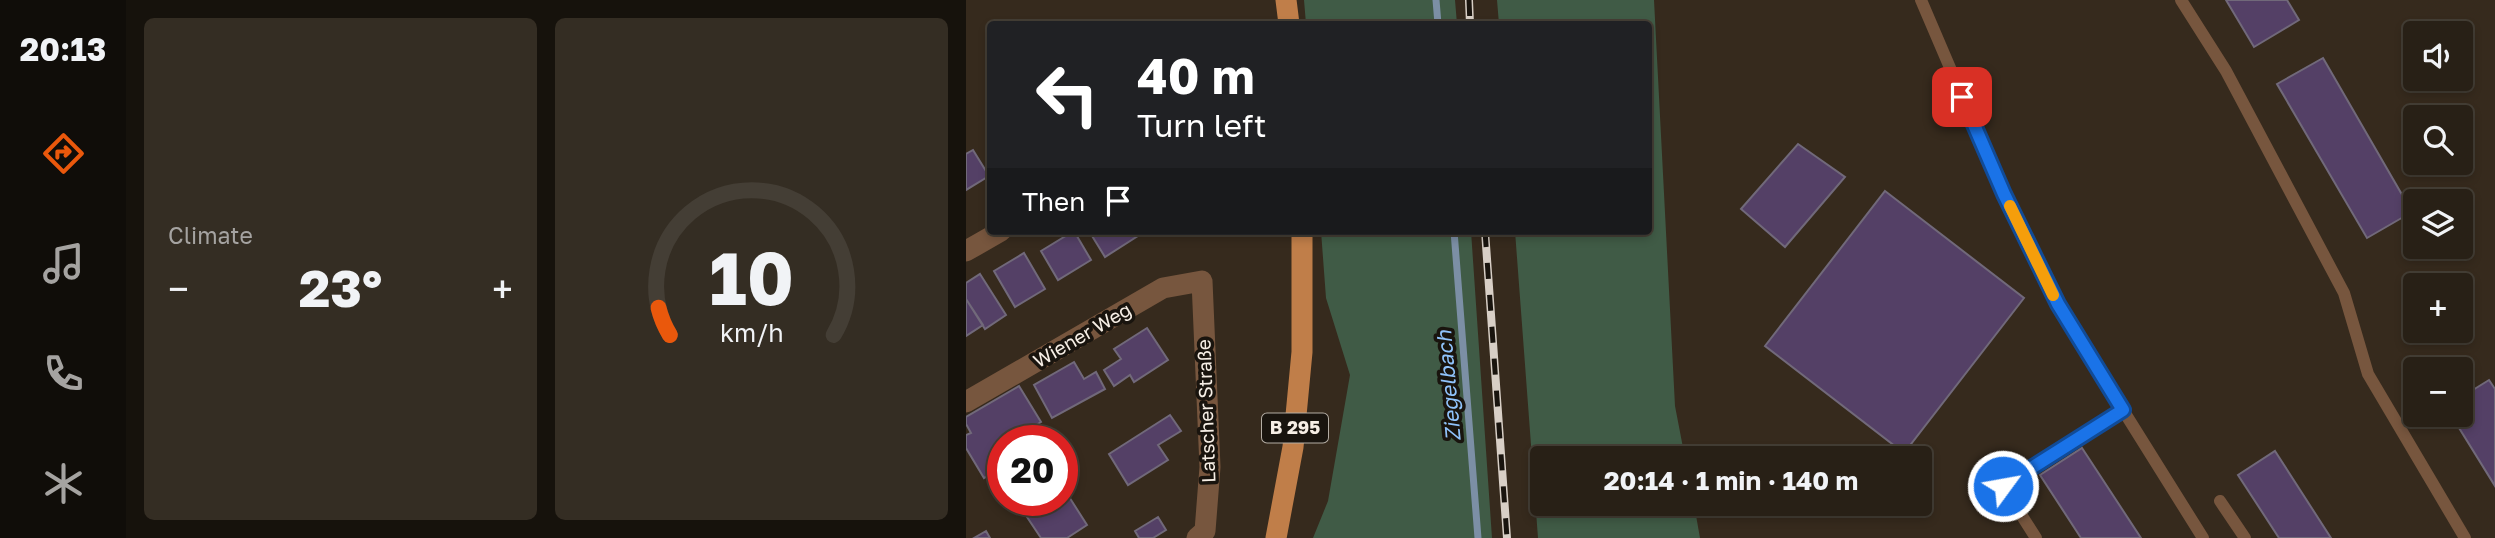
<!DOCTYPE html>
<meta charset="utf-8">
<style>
body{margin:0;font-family:"Golos Text",sans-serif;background:#342d23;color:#f1f3f6;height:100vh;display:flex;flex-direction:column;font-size:26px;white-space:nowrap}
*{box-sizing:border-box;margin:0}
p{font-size:23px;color:#a5a3a1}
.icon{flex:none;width:38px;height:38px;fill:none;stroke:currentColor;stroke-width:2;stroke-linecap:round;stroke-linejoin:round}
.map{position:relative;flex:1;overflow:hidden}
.details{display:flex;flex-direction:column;gap:18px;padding:18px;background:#16120c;width:840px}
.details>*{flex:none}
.banner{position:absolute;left:21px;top:21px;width:665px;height:214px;border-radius:7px;box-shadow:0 4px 10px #0003,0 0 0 2px #443e35;background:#202124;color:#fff;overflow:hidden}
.tools{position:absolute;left:1437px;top:21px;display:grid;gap:14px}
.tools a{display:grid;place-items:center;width:70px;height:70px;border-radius:7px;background:#282016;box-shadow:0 4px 10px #0003,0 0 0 2px #443e35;font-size:35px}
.speed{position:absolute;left:21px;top:425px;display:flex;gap:14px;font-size:35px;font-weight:700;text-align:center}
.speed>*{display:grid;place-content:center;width:91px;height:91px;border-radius:50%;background:#282016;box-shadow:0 4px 10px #0003,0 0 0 2px #443e35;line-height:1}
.speed .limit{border:10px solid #d22;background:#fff;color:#111}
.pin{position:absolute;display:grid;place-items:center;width:60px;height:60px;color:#fff;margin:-30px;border-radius:14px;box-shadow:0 4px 10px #0006}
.me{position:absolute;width:77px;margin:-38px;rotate:58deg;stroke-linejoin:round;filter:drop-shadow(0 0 5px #0008)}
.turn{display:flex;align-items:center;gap:24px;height:147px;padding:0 35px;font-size:32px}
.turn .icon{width:91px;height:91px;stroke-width:2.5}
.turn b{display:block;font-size:49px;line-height:60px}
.then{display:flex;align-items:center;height:66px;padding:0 35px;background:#0003;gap:14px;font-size:26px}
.big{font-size:52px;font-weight:700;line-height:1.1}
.details .widget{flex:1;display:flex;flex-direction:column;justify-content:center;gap:10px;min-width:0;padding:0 24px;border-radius:10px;background:#342d23}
.details .dial{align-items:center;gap:0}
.dial svg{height:182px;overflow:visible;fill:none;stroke:#443e35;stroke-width:7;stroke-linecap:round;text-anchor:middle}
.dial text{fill:#f1f3f6;stroke:none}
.heat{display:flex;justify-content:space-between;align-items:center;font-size:38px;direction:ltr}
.details .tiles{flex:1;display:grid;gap:18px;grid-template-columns:repeat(2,1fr)}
.trip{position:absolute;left:564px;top:446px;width:402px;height:70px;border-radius:7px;background:#282016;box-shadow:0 4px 10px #0003,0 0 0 2px #443e35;font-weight:700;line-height:70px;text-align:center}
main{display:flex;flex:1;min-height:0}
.menu{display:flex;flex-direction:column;width:126px;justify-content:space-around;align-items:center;background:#100d09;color:#a5a3a1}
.menu .icon{width:49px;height:49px}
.menu .current{color:#ea580c}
.menu b{font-size:32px;color:#f1f3f6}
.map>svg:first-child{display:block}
.green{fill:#405b46}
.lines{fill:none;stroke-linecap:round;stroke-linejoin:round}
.stream{stroke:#7c8fa5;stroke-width:7}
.building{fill:#544066;stroke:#71697a;stroke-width:2}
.lane{stroke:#77563e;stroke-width:12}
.street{stroke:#77563e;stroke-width:21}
.primary{stroke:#c07e49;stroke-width:21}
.rail-casing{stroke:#d8cfc6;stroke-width:8}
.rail{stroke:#19140e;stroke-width:5;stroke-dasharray:16;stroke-linecap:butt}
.route-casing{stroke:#114b97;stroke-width:18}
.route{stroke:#1a73e8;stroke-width:12}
.slow{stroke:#f59e0b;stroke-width:12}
.labels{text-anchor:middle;stroke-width:7;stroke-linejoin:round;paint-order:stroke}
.shield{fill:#19140e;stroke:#b4ada4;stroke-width:2}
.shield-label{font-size:18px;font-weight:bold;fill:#f6eee5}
.street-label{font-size:19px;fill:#f6eee5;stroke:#19140e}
.water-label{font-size:21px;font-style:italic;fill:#90c3fb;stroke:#19140e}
</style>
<main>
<nav class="menu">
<b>20:13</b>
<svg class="icon current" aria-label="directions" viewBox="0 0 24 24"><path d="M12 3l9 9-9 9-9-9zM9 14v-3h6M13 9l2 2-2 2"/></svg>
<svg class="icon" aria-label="music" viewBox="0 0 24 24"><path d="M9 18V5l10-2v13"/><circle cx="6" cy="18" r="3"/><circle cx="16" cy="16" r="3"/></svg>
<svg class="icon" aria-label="phone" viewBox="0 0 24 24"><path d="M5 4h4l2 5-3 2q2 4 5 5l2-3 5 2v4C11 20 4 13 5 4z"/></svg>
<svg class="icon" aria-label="climate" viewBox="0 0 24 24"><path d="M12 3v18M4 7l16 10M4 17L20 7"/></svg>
</nav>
<section class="details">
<div class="tiles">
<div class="widget"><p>Climate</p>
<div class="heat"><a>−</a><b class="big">23°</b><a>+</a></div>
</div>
<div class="widget dial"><svg viewBox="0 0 100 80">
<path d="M14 69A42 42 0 1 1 86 69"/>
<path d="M14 69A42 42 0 0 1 9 57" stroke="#ea580c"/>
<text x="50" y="56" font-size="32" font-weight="700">10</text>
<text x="50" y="72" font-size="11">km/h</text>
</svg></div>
</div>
</section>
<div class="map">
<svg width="1529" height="538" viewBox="0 0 1529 538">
<rect width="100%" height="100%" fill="#362a1d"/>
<path class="green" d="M338,0H489L491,24H340Z
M531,0H688L709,406L719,458H576V504H728L734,538H572L549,231H682V24H533Z
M355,231H505L526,538H347L362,501L384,375L360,298Z"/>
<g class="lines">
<path class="stream" d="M470,0L472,24
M488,231L512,538"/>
</g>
<path class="building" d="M1260,0H1321L1333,20L1288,47Z
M1357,58L1446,212L1401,238L1311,84Z
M832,144L879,177L819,247L775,209Z
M7,150L23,176L0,190V154Z
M919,191L1058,298L938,453L799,346Z
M108,231L125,260L92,280L75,251Z
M123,231H173L175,234L139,257Z
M58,253L79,289L49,307L28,271Z
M14,274L40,315L19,329L0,299V283Z
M0,299L17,325L0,336Z
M181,328L202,360L168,382L164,375L148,386L138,370L155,359L148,349Z
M108,362L118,379L130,372L139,389L86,418L68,385Z
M1523,380L1529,389V486L1485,415H1494V398Z
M53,386L75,422L47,439L48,441H37V466L18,478L0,448V435L5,433L0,424V417Z
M204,415L215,431L192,445L202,460L162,485L143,454Z
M1116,448L1175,538H1115L1074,475Z
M1309,451L1365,538H1313L1272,475Z
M100,492L121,525L101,538H75L61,517L87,500H96V495Z
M192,517L200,530L187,538H173L169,531Z
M20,531L24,538H8Z"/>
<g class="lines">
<path class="lane" d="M955,0L1038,194L1092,304L1157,410
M1215,0L1260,71L1378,293L1402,374L1499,538
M1254,501L1279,538
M1070,538L1037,486L1157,410L1237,538"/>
<path class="street" d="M0,251L35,231
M0,402L197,288L236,281L244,467L239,531L231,538"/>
<path class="primary" d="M320,0L323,24
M310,538L327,447L336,352V231"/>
<g class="rail-casing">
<path id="rail" d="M503,0L504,24
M519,231L541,538"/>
</g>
<use href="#rail" class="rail"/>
</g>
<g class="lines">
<g class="route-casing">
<path id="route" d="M996,97L1038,194L1092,304L1157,410L1037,486"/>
</g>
<use href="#route" class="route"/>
<path class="slow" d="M1044,206L1087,295"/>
</g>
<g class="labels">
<rect class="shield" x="296" y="413.5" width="66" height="29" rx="5"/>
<g class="shield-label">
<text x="329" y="434">B 295</text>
</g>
<g class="street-label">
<text transform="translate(116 335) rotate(-30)" y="7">Wiener Weg</text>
<text transform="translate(240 411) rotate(-92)" y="7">Latscher Straße</text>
</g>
<g class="water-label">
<text transform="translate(483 386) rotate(-95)" y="7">Ziegelbach</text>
</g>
</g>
</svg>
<div class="tools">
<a><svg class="icon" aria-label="sound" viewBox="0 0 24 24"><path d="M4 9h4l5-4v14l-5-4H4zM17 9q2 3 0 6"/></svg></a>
<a><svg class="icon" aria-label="search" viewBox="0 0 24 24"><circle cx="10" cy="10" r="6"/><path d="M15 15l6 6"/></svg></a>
<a><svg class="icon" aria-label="layers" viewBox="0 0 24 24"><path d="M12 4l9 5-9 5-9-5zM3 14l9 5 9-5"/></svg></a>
<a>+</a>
<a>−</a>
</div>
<div class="speed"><div class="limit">20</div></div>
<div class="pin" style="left:996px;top:97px;background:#d93025"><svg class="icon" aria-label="arrive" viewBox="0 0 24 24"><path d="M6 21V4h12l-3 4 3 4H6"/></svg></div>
<svg class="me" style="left:1037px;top:486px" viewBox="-20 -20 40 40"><circle r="17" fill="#1a73e8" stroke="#fff" stroke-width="3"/><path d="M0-11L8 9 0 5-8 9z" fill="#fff"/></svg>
<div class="trip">20:14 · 1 min · 140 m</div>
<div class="banner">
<div class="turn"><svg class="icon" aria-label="left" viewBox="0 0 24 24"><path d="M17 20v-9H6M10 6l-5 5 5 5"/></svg><div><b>40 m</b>Turn left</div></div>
<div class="then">Then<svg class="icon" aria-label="arrive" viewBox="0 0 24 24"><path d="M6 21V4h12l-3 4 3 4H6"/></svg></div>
</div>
</div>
</main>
